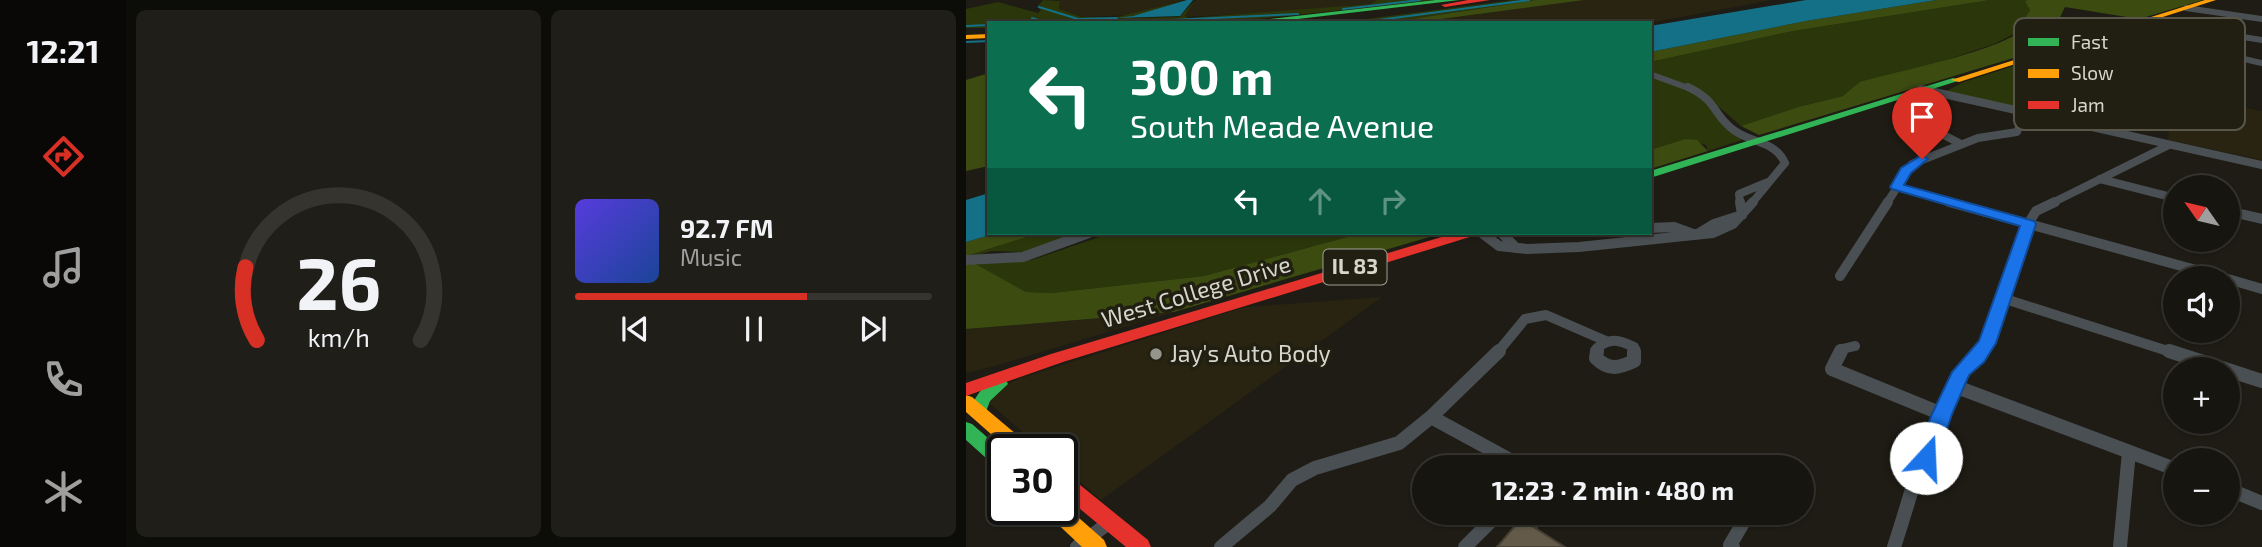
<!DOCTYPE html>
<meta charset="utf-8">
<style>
body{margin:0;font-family:"Exo 2",sans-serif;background:#1f1e18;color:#f1f3f6;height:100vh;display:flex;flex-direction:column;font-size:26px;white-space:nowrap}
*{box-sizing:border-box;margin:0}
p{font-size:23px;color:#9e9f9e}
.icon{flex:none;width:38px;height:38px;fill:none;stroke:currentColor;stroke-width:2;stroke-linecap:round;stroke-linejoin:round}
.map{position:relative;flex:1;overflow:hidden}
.drawer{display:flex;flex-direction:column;gap:10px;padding:10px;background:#0c0c08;width:840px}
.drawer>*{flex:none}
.banner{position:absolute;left:21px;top:21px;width:665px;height:214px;border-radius:0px;box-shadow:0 2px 5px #0004,0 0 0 2px #35342f;background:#0b6e4f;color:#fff;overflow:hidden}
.needle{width:46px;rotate:304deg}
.controls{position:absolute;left:1197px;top:175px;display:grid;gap:14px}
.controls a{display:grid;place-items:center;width:77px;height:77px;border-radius:50%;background:#16150f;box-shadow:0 2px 5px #0004,0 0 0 2px #35342f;font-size:35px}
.speed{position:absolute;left:21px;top:434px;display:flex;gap:14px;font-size:35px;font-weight:700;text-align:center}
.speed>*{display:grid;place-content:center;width:91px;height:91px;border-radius:50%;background:#16150f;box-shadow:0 2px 5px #0004,0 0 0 2px #35342f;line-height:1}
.speed .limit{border:4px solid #111;border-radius:10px;background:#fff;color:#111}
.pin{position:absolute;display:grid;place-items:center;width:60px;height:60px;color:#fff;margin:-72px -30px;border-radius:50% 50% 50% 0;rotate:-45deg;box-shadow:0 0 7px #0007}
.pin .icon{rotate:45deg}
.me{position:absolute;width:77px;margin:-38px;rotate:20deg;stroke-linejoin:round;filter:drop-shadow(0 0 5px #0008)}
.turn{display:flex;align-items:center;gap:24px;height:147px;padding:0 28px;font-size:32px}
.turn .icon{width:91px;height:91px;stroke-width:2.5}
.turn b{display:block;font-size:49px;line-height:60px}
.lanes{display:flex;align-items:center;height:66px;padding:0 28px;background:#0003;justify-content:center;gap:35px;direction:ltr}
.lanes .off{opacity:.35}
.drawer .widget{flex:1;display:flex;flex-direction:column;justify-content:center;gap:10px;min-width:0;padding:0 24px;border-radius:10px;background:#1f1e18}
.drawer .dial{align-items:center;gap:0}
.dial svg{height:182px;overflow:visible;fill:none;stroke:#35342f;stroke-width:7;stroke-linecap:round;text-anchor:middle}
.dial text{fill:#f1f3f6;stroke:none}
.song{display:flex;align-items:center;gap:21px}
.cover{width:84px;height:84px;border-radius:10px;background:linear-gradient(135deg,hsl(250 70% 55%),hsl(220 70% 35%))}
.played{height:7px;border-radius:4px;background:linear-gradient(90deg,#d93025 65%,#35342f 65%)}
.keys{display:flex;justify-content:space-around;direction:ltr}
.drawer .tiles{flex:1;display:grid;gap:10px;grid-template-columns:repeat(2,1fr)}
.trip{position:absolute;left:446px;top:455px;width:402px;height:70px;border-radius:35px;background:#16150f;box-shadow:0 2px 5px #0004,0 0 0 2px #35342f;font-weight:700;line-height:70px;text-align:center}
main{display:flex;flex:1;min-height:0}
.tab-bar{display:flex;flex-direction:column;width:126px;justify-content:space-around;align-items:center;background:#090806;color:#9e9f9e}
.tab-bar .icon{width:49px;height:49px}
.tab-bar .on{color:#d93025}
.tab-bar b{font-size:32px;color:#f1f3f6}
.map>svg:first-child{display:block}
.built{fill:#282411}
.green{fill:#2b370a}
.forest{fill:#3c4c11}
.water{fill:#147087}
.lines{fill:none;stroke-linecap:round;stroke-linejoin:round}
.stream{stroke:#147087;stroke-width:2}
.street-far3{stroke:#494f52;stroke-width:6}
.street-far2{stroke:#494f52;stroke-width:8}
.street-far1{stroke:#494f52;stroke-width:10}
.street{stroke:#494f52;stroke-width:14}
.fast{fill:#30b455;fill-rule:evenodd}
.slow{fill:#ff9f0a;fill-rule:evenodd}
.jam{fill:#e5322d;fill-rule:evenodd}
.shaded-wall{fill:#453f34}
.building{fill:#635a4a;stroke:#453f34;stroke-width:2}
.route{fill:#1a73e8;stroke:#114b97;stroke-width:2}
.poi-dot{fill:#96958c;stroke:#211f11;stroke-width:2.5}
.labels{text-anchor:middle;stroke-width:7;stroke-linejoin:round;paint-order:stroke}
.shield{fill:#211f11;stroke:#a09f95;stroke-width:2}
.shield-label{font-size:21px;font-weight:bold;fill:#d7d6cd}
.street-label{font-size:23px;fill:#d7d6cd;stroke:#211f11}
.poi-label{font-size:23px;fill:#d7d6cd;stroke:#211f11;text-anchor:start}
.key{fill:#211f11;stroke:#585649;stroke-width:2}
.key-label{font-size:19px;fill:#d7d6cd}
</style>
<main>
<nav class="tab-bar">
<b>12:21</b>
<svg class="icon on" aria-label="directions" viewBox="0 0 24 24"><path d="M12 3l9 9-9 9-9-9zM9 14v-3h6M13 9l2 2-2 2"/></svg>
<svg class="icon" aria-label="music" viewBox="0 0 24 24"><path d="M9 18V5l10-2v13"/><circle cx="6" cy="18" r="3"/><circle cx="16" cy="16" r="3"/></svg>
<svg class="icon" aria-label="phone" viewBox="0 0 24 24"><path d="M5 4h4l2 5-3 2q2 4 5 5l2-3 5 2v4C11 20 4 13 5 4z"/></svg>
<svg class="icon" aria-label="climate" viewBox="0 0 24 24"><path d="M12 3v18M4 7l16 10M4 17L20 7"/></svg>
</nav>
<section class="drawer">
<div class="tiles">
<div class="widget dial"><svg viewBox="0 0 100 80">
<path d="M14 69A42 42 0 1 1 86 69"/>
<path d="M14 69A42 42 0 0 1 9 37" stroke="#d93025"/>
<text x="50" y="56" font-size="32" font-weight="700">26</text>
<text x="50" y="72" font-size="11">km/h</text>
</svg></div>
<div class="widget">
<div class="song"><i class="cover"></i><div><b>92.7 FM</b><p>Music</p></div></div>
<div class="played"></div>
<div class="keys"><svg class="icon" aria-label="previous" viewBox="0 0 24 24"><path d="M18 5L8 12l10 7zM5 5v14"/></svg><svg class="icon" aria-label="pause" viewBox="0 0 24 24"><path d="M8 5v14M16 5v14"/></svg><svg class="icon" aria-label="next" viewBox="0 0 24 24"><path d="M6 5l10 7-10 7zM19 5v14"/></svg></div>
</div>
</div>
</section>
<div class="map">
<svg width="1296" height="547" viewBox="0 0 1296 547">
<rect width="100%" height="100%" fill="#1e1c14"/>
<path class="built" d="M90,0H218L165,15L118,17L92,9L94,1Z
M230,0H411V3L347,10L219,17Z
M618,0H806L683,23H445Z
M1207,94L1296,111V160L1202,140Z
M416,297L135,500L96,466V450H77L24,404V399L39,385L55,378L279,307Z
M208,312L29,366L0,373V329Z"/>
<path class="green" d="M77,0L94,1L93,9L116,17H151L221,0L163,18L213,17L230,0L219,16L223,18L405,4L411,0H469L283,20L224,23H23V28H0V9L32,2L72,13L75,10L71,7Z
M547,0H569L420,23H369Z
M1024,0H1062L1060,1L1064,10L1056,30L1028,44L884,92L877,96L832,107L775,126L738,94L684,71V62L827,31Z
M1060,62L1110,72L1099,102L1059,94L1052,109L978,92L998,82Z
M684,76L716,87L738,100L776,140L742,151L740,145L719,139L684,150Z
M74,233H115L64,252L26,251L0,258V256Z
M145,233H396L238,276L86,293L60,292L6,262L66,260Z"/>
<path class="forest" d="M569,0H618L445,23H420Z
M970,0H1024L827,31L684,62V52L840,21Z
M1062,0H1237L1173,19L1099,7L1085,36L1100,42L793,135L775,126L832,107L877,96L894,82C929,72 1033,51 1056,30V23L1064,10L1059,1Z
M23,73V166L0,171V80Z
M719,139L731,140L742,151L684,169V150Z
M74,233L0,256V242L31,233Z
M396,233H477L208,312L0,329V262H6L60,292L86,293L238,276Z"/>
<path class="water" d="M221,0H227L214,16L151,18L167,16Z
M840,0H970L840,21L684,52V26Z
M23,193V233H31L0,242V200Z"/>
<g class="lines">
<path class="stream" d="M73,7L112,19L151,18
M377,9L454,0
M66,18L82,23
M143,23L332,14
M390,23L563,0
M0,26L23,25
M0,42L23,41"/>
<path class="street-far3" d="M1220,8L1296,19
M1179,21L1296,40
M684,74L725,89
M1262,84L1263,79L1273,73L1272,59
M1154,89L1159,62C1198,35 1253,54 1296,63"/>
<path class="street-far2" d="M722,87C751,101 746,112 765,128C783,144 808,139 819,163
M955,89L1296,165
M970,131L995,144
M1145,131L1154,87
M1134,179L1209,198
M931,187L990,203
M774,203L773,194L802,182
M786,203L819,163
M921,203L946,164L1012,138L1051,132L1059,114
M1086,203L1203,145"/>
<path class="street-far1" d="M983,202L1259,278
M1262,211L1296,219
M684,228L708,227L730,235L748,224L776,215L774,202
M516,233L533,246L561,249L613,247L747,233L767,224L787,202
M536,233L550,248
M0,260L57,257L123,233
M874,276L922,202
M1262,279L1296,289
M1036,298L1208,353
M531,353L559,319L580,315L640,341
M631,353V348C645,337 653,340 668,347V353
M874,353L876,349L889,346
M1013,353L1021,343L1062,224L1070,211L1089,202"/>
<path class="street" d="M631,351L630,358C643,371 653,368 668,361V351
M875,351L866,369L976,414
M1203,351L1259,369
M1262,370L1296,381
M988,386L1209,469
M465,417L557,467
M1262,489L1296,503
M111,547L145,521
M255,547L304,506L326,480L349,468L433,443L465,417L533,351
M499,547L533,513
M767,547L764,545L783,513
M928,547C950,481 966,403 1015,351
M1154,547L1163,452"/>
<path class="fast" d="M470,0H494L298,23H270Z
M987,78L995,80L684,178V171Z
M34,378L40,380L42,384L24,401L18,417L12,419L6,417L3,412C9,397 17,383 34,378Z
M0,422L6,424L37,451V470L30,467L0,440Z"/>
<path class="slow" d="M1239,0H1250L993,82L985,80Z
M23,34V38L0,39V35Z
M0,395L6,397L63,445L65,450H43L0,412Z
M96,503L138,540L141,547H116L82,515L79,509H96Z"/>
<path class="jam" d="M502,0H524L479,7L475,5Z
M489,233H508L507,236L97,362L0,396V383L85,354Z
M96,474L103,476L182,540L185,547H160L96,494Z"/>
</g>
<path class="shaded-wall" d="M571,520L573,535L566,526Z"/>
<path class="building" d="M560,513L571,520L566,526L599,547H531Z"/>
<path class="route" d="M956,155L962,159L945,173L938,185L1068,221L1070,224L1030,343L1018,362L1003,375L986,414L971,458L968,464L960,467L953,464L949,458L966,414L986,372L1013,341L1054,226L926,189L924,187L935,168Z"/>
<circle class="poi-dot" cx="190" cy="354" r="7"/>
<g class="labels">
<rect class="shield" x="357.5" y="249.5" width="63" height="35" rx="5"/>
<g class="shield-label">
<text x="389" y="274">IL 83</text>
</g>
<g class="street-label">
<text transform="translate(230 292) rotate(-17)" y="8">West College Drive</text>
</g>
<g class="poi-label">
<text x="204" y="362">Jay's Auto Body</text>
</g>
</g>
<rect x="1048" y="18" width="231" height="112" rx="10" class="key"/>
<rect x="1062" y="38" width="31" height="8" fill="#30b455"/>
<rect x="1062" y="69" width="31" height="9" fill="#ff9f0a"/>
<rect x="1062" y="101" width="31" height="8" fill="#e5322d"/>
<g class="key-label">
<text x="1105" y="49">Fast</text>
<text x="1105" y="80">Slow</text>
<text x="1105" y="112">Jam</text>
</g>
</svg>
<div class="controls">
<a><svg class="needle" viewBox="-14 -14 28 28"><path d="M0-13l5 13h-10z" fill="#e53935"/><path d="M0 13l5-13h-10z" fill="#9e9f9e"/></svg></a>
<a><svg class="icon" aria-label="sound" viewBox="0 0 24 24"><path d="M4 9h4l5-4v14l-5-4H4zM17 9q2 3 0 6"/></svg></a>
<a>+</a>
<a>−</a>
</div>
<div class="speed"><div class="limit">30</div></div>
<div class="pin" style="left:956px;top:159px;background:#d93025"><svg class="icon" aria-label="arrive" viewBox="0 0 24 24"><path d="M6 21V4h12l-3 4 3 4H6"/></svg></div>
<svg class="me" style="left:960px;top:458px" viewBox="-20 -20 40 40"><circle r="19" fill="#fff"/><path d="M0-13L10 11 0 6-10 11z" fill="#1a73e8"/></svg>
<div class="trip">12:23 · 2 min · 480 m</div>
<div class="banner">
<div class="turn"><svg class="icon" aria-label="left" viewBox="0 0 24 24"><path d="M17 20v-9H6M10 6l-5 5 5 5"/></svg><div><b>300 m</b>South Meade Avenue</div></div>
<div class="lanes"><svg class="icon" aria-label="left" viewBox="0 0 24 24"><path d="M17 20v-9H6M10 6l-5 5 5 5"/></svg><svg class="icon off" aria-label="ahead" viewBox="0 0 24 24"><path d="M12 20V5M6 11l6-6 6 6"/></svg><svg class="icon off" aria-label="right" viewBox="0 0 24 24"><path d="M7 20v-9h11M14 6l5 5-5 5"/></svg></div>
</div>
</div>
</main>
